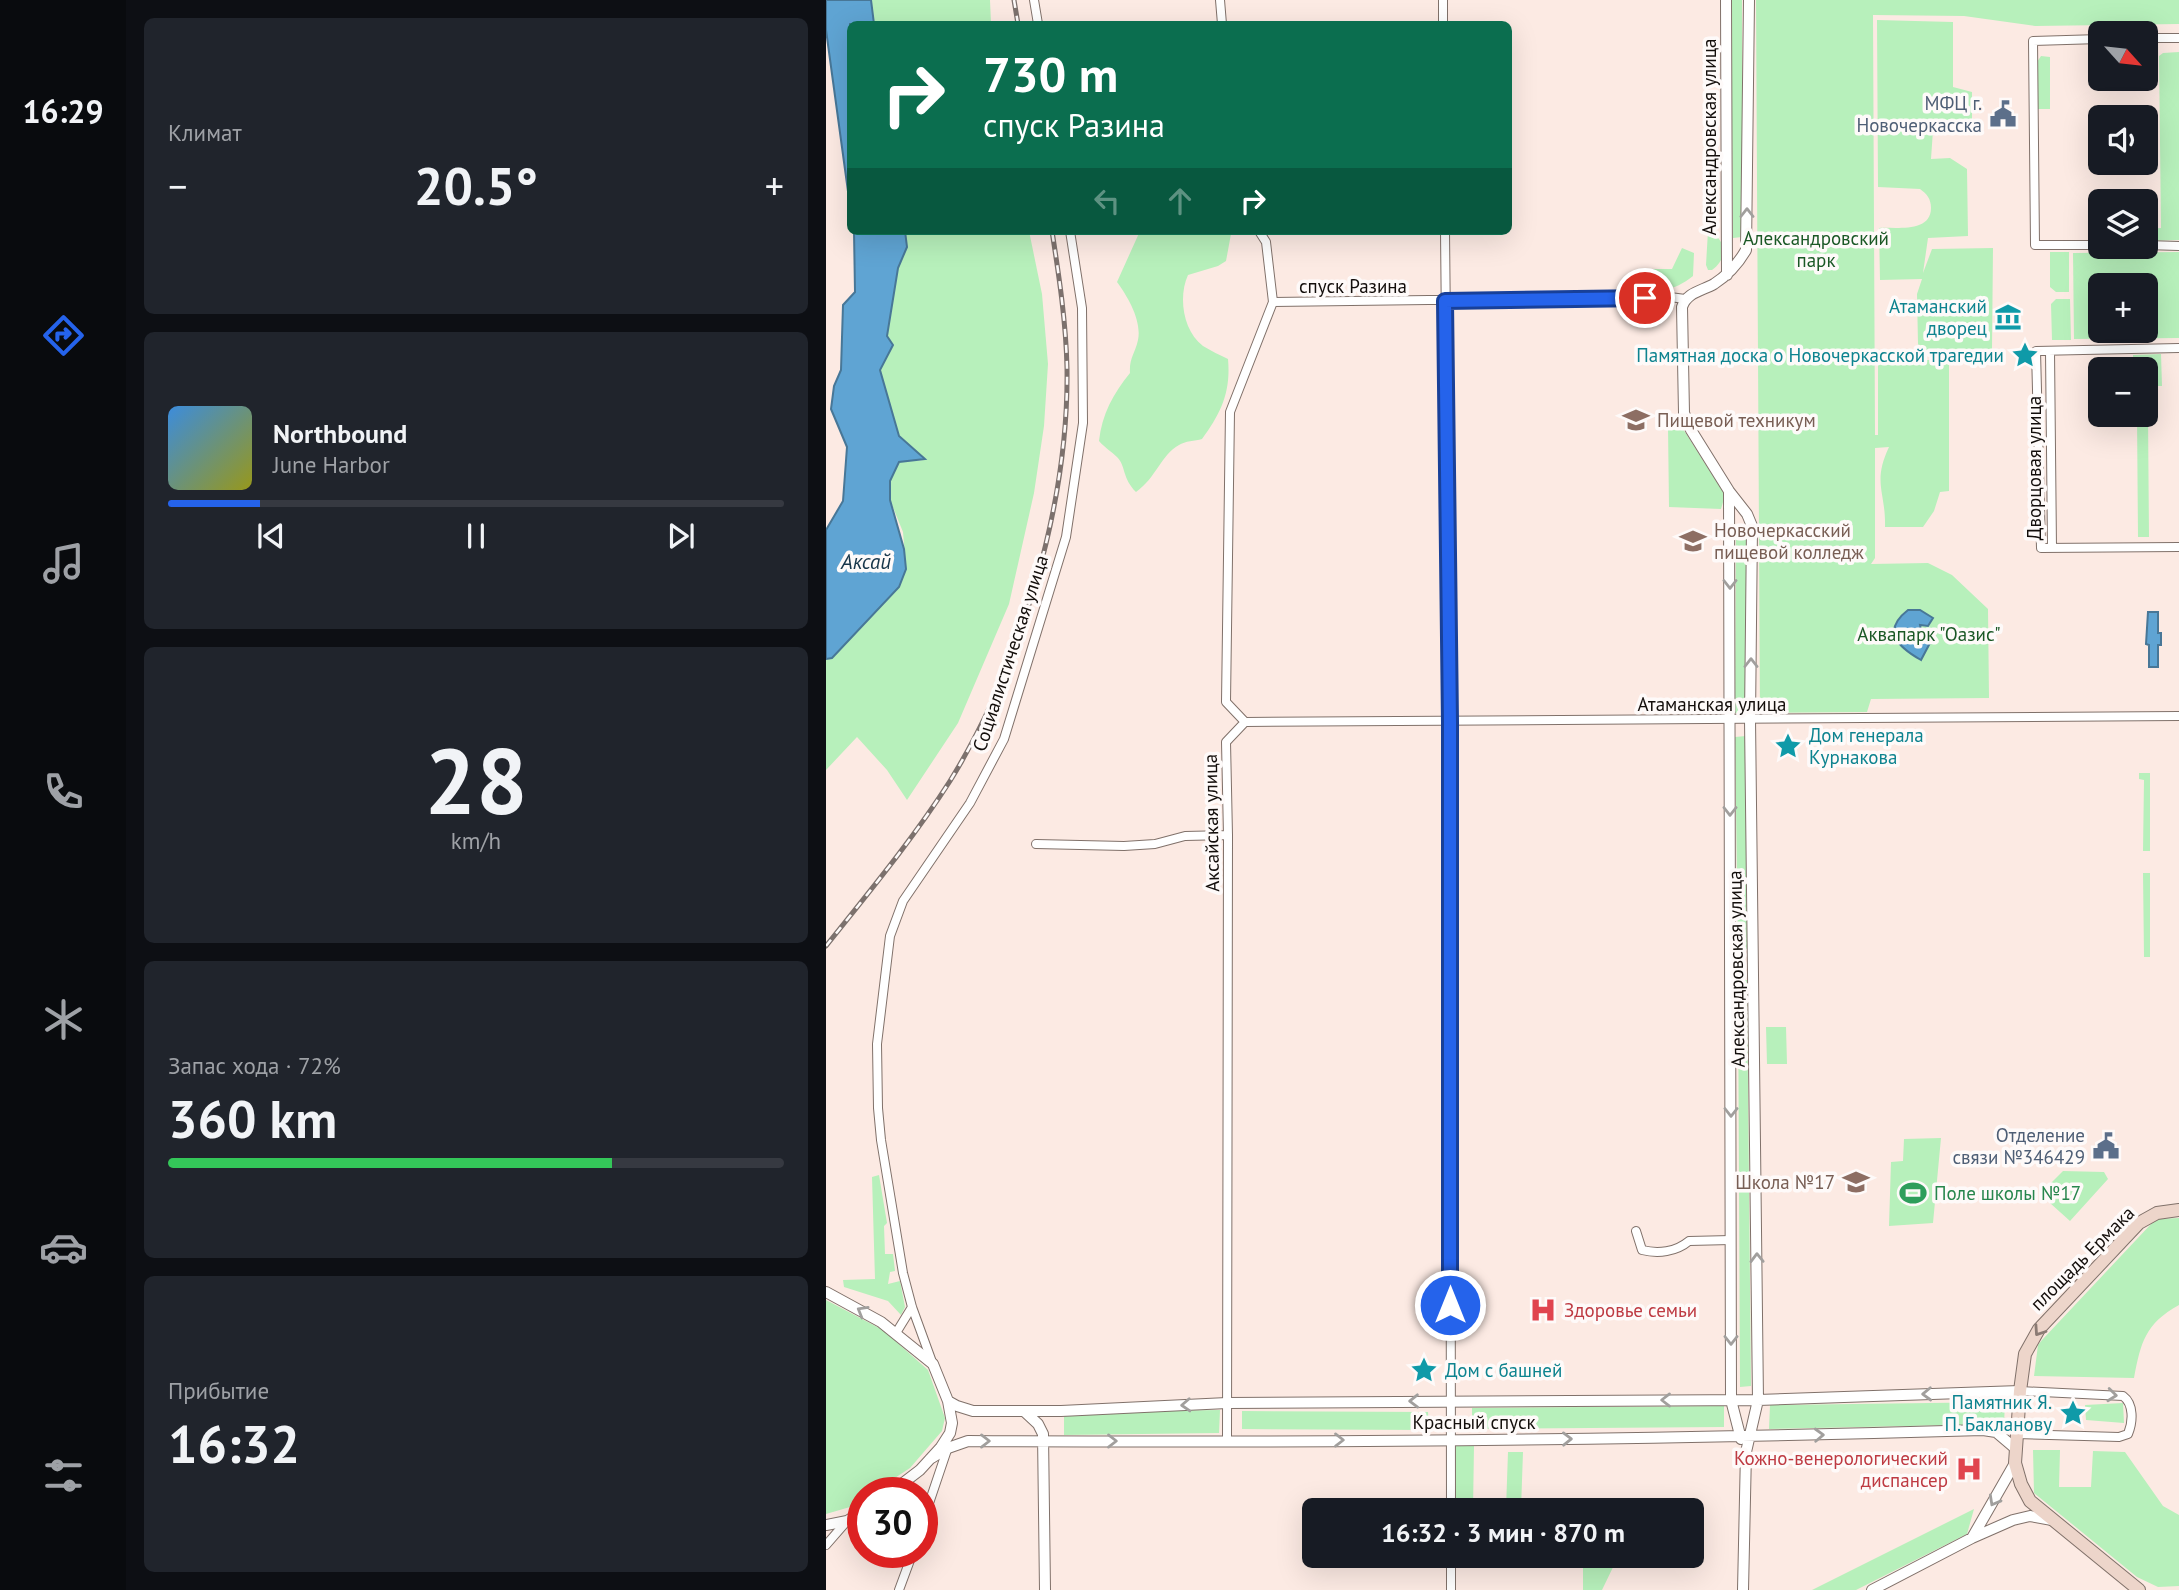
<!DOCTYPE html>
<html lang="ru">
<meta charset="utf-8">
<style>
body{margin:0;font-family:"PT Sans",sans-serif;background:#20242c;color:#f1f3f6;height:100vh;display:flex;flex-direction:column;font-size:26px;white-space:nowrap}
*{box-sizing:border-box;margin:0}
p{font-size:23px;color:#9ea1a6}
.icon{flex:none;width:38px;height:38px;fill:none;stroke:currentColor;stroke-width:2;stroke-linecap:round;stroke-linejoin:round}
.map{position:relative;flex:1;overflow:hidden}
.panel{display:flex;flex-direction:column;gap:18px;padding:18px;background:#0d0f14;width:700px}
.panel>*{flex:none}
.guide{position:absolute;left:21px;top:21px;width:665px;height:214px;border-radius:10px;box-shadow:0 7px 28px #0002;background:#0b6e4f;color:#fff;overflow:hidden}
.needle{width:46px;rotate:117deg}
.controls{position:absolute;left:1262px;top:21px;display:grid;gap:14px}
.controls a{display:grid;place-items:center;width:70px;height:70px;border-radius:10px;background:#171b24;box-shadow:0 7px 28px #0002;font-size:35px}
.speed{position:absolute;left:21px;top:1477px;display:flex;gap:14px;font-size:35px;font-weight:700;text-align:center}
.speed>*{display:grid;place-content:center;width:91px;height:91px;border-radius:50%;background:#171b24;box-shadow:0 7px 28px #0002;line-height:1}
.speed .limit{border:10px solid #d22;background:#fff;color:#111}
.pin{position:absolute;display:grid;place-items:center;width:60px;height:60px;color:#fff;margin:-30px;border:4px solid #fff;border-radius:50%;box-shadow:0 2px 7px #0007}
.me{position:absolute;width:77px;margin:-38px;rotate:0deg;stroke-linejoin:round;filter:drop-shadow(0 0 5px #0008)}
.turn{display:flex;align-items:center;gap:24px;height:147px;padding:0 21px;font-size:32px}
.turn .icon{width:91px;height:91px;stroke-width:2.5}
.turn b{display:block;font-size:49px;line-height:60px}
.lanes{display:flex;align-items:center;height:66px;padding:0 21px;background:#0003;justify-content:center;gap:35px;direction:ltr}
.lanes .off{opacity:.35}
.big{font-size:52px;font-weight:700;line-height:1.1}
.panel .widget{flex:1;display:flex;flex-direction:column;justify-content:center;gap:10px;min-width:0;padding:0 24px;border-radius:10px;background:#20242c}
.panel .dial{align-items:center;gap:0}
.dial b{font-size:91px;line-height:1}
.song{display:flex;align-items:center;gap:21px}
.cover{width:84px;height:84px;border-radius:10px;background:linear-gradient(135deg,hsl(210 70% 55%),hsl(60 70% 35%))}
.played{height:7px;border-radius:4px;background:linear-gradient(90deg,#2563eb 15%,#363941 15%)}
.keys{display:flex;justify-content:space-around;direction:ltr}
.heat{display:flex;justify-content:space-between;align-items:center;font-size:38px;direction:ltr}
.charge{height:10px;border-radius:5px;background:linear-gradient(90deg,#34c759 72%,#363941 0)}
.trip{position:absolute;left:476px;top:1498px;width:402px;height:70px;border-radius:10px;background:#171b24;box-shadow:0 7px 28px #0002;font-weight:700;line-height:70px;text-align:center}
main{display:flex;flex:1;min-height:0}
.dock{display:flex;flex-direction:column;width:126px;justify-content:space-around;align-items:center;background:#090b0e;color:#9ea1a6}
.dock .icon{width:49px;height:49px}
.dock .active{color:#2563eb}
.dock b{font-size:32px;color:#f1f3f6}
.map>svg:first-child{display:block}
.green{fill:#b7f0bb;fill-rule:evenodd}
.water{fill:#5fa4d3;stroke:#487797;stroke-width:2}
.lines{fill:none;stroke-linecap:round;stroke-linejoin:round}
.minor-casing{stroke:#80716a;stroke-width:10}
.tertiary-casing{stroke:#80716a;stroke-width:12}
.secondary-casing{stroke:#80716a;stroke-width:14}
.minor{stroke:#fff;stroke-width:8}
.tertiary{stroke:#fff;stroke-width:10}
.secondary{stroke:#edd5ca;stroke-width:12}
.rail-casing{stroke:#7c716d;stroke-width:5}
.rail{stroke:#fefaf9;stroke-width:2.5;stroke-dasharray:8;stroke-linecap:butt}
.oneway{stroke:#a19f9d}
.oneway2{stroke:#8b7b74}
.route-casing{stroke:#184099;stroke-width:18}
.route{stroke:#2563eb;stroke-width:12}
.labels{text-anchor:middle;stroke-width:7;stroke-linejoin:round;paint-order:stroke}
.service-label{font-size:19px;fill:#4e5e75;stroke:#fefaf9;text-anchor:end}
.street-label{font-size:19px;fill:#130e0b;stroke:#fefaf9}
.park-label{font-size:19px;fill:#1a5825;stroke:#fefaf9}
.culture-label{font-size:19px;fill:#0d838f;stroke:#fefaf9;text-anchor:end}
.education-label{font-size:19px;fill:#785e54;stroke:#fefaf9;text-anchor:start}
.leisure-label{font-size:19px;fill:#27864d;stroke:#fefaf9;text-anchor:start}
.health-label{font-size:19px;fill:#be3a42;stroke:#fefaf9;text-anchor:start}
.water-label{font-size:21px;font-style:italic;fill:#17364a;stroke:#fefaf9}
</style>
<main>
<nav class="dock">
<b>16:29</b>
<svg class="icon active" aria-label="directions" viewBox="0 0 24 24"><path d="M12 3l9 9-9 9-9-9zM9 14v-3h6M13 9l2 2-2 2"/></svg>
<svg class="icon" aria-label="music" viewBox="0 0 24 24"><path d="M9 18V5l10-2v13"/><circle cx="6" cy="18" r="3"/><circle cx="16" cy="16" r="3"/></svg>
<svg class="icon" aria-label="phone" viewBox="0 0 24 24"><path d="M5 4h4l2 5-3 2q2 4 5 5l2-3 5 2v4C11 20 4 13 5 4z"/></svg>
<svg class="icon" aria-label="climate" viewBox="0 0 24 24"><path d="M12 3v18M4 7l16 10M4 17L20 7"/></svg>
<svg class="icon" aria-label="car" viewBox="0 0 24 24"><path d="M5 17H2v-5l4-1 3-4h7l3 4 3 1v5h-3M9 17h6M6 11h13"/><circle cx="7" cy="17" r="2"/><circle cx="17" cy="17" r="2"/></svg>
<svg class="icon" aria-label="filters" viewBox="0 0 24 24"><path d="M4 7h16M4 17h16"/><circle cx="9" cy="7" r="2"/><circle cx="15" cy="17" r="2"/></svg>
</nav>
<section class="panel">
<div class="widget"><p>Климат</p>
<div class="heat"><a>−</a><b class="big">20.5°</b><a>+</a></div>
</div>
<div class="widget">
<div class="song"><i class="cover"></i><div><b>Northbound</b><p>June Harbor</p></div></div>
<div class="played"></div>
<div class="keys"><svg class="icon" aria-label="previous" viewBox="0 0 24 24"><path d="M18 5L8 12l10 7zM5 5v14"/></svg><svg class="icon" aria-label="pause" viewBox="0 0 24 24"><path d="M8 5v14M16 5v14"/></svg><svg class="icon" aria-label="next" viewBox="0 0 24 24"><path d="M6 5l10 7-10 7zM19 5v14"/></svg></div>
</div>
<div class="widget dial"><b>28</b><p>km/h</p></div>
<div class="widget"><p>Запас хода · 72%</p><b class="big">360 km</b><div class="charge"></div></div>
<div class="widget"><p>Прибытие</p><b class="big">16:32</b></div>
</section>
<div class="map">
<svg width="1353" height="1590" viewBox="0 0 1353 1590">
<rect width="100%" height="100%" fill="#fceae3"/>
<path class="green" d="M45,0H164L165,24H48Z
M905,0H916V237L907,238Z
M930,0H1353V24L1209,26L1138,16L1047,15L1049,435H1052V360H1123V491L1114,492L1108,511L1097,527H1059C1060,492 1046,483 1063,447L1049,448V558L1045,564L1102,563L1126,575L1162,609L1163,698L1045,699L1041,712L934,713Z
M1051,20L1127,22V87L1146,92V135L1107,130L1105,159L1124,158L1141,169L1142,236L1102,238L1097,273L1106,249L1167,248L1166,349L1094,350L1092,344L1091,294L1096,279L1054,280L1053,228C1070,227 1105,233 1105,208C1105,199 1101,194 1094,189L1052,187Z
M1353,52V240L1320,241V229L1335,228L1333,56L1337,53Z
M1215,56L1224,57V109H1212L1211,62Z
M79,231H203L216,294L222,364L218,426L208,493L183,604L132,723L81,800L61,770L31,737L0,770V659L6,658L73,586L80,569L77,532L64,500V481L73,462L98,460L73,436L54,370L66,345L61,336L72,268L81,247Z
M314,231H402L405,234L400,261L392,266L362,275C352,297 357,331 377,346C385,351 394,355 402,359C405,392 395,413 376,439C369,441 359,441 353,445C335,455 330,478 310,492C296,478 300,466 291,457C285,451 279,448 273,441C276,414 287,394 304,373C303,358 309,354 312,340C316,321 302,297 291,282Z
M882,231C901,239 902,259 886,270H882L880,265Z
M856,248L868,253L867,276C854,286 843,292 827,287V269H846Z
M1224,252H1243V292H1230L1224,287Z
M1353,252V338L1248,339L1247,253ZM1274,285H1320V331H1274Z
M1230,299H1244L1245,340H1226L1225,304Z
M1335,354L1336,386H1320V369H1307V355Z
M1322,414L1323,537H1312L1311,415Z
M852,421L899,495L895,509L843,507L842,427Z
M910,524L921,525L919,714L909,713Z
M920,736L921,949H912L909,737Z
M1313,773H1324V851H1317L1318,780L1313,779Z
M1317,873H1324V957H1318Z
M912,980H921L925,1386L914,1387Z
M940,1027H960L961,1064H941Z
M1115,1138L1107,1223L1063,1226L1065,1162L1077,1161L1078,1139Z
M1237,1171L1278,1172L1282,1179L1244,1221L1214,1194Z
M53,1175L61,1223L58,1226L59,1254H67L69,1271L64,1272L62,1284L74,1281L79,1307L75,1315L62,1301L18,1287L17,1280L49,1279L46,1177Z
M1353,1218V1305C1319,1324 1315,1342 1308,1378L1208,1376L1212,1345L1216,1340L1326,1223L1331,1219Z
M0,1300L57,1330L102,1370L119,1418L116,1431L84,1468L46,1493H37V1499L24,1507L0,1514Z
M1179,1402L1178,1424L943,1429L944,1405Z
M1297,1403L1298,1423L1260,1420L1259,1405Z
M898,1406V1427L646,1429V1408Z
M394,1410L393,1433L238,1435V1412Z
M416,1411L602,1412L603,1430L416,1429Z
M629,1446H648L647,1510H628Z
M1207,1450H1234L1233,1487H1265L1267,1451L1299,1452L1337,1506L1353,1515V1586L1332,1587L1311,1577L1208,1493Z
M682,1452H697L695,1509H680Z
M1148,1509L1141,1534L1030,1590H986Z
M757,1556H790V1561L776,1590H757Z"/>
<path class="water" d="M0,0H45L48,24H24V206L0,30Z
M28,231H79L81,247L72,268L61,336L67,345L54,370L73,436L99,459L73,462L64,481V500L78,549L80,569L73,587L6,658L0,659V530L17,501L21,447L5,409L8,386L15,370L17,305L29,292Z
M1082,610H1094L1107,618L1102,626L1094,625L1095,630L1104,637L1105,641L1095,660C1072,647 1055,631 1082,610Z
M1322,612H1332V633H1335V645H1332V667H1323V645L1320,644Z"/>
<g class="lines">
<g class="minor-casing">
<path id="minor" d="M208,0L212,24
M394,0L396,24
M617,0V24
M1320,38H1353
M1274,39L1207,41L1209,245H1274
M619,231L624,722L625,1510
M1320,245L1353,246
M447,302L844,297L859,299
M1353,348L1210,351L1215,548L1353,547
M1224,351L1226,548
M419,722L1353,716
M210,844L298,846L329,844L359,836L402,835
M810,1231L816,1250C832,1254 850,1252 863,1241L905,1240
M70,1333L86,1307
M106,1362L86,1307L77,1273L55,1140L52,1108L51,1044L64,936L77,901L144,803L178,739L240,537L257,423L256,308L244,231
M1191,1434L1293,1437L1302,1434C1307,1422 1308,1404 1297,1396L1194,1391
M401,1440L402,835L400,742L419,722L400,702L404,412L447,302L440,242L433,231
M96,1524L122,1447
M0,1545L21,1521
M625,1556V1590
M73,1590L87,1552"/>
</g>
<g class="tertiary-casing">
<path id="tertiary" d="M900,0L901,275
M903,491L905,1400L915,1439
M0,1292L55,1322L107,1364L122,1401L126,1423L124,1433L115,1447L94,1470L64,1493
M122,1401L131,1406L147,1411H235L401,1403L932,1400L1194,1391
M198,1411L212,1424L217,1434L219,1590
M104,1459L122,1448L142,1441C480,1443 819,1440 1157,1430L1170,1432L1190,1449
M0,1525L21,1521L37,1511
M1146,1538L1189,1463
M917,1590L920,1452L932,1400L924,719L926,526L921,514L903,491L865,430L858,413L856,307C861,292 876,291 888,284C902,275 912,264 920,250L923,0
M1046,1590L1146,1538L1187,1520L1204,1516L1226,1520"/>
</g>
<g class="secondary-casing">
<path id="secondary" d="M1313,1590L1204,1501L1195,1484L1189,1463L1194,1391L1199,1354L1213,1329L1313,1223L1331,1213L1353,1210"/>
</g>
<use href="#minor" class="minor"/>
<use href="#tertiary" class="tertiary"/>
<use href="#secondary" class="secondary"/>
<g class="rail-casing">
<path id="rail" d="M188,0L192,24
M0,946C43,892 87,839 124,781C195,666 243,503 241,368C240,322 233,276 226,231"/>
</g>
<use href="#rail" class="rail"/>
</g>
<defs><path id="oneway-chevron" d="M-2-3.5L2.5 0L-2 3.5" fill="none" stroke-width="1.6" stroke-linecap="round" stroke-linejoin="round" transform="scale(1.75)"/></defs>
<g class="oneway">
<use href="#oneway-chevron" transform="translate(921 213) rotate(-90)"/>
<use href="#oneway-chevron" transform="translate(904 584) rotate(90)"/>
<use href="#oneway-chevron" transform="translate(925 663) rotate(-90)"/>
<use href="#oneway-chevron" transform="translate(904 811) rotate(90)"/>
<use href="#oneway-chevron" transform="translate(905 1112) rotate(90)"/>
<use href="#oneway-chevron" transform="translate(931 1258) rotate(-91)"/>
<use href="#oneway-chevron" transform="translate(36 1311) rotate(-150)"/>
<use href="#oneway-chevron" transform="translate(905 1340) rotate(90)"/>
<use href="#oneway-chevron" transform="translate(1101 1394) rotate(178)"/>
<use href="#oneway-chevron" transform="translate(1286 1395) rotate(6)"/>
<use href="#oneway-chevron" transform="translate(840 1400) rotate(180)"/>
<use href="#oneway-chevron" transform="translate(588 1401) rotate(179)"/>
<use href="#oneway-chevron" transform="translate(360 1405) rotate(177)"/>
<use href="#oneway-chevron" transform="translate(993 1435) rotate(-2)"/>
<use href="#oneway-chevron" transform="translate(741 1439) rotate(-1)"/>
<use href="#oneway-chevron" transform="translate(513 1440)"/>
<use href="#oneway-chevron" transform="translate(159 1441)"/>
<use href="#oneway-chevron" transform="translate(286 1441)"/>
<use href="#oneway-chevron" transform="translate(1168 1501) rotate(119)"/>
</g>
<use class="oneway2" href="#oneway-chevron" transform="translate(1213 1331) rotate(124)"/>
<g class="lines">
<g class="route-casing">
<path id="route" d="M624,1305V722L619,301L819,298"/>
</g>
<use href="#route" class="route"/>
</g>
<defs>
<g id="civic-bare" transform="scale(2.1)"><path d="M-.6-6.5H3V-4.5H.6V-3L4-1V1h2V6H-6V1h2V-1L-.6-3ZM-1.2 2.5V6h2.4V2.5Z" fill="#5c6f8a" stroke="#fefaf9" stroke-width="2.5" paint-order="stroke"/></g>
<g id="museum-bare" transform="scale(2.1)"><path d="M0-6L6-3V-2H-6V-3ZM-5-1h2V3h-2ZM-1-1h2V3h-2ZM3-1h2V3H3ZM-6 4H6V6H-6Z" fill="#0f9aa8" stroke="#fefaf9" stroke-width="2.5" paint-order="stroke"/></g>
<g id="sight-bare" transform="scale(2.1)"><path d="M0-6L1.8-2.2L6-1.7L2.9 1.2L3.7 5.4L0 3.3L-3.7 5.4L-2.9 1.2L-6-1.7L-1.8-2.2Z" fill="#0f9aa8" stroke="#fefaf9" stroke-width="2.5" paint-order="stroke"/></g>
<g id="university-bare" transform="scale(2.1)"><path d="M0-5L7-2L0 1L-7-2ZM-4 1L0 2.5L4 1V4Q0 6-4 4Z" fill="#8d6e63" stroke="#fefaf9" stroke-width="2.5" paint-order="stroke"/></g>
<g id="school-bare" transform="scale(2.1)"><path d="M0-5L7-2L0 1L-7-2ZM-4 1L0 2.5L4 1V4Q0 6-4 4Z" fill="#8d6e63" stroke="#fefaf9" stroke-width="2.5" paint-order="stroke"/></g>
<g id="stadium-bare" transform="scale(2.1)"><path d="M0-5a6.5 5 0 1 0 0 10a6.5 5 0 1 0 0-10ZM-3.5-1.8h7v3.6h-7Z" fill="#2e9e5b" stroke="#fefaf9" stroke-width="2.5" paint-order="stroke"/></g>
<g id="hospital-bare" transform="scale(2.1)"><path d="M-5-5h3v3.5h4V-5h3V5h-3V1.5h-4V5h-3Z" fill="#e0444e" stroke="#fefaf9" stroke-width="2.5" paint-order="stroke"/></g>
</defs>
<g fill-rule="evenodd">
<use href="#civic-bare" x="1177" y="114"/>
<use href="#museum-bare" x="1182" y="317"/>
<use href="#sight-bare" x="1199" y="355"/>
<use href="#university-bare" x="810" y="420"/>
<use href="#university-bare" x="867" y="541"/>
<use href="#sight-bare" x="962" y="746"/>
<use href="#civic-bare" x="1280" y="1146"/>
<use href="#school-bare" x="1030" y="1182"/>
<use href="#stadium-bare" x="1087" y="1193"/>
<use href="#hospital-bare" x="717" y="1310"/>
<use href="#sight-bare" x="598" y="1370"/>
<use href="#sight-bare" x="1247" y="1413"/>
<use href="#hospital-bare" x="1143" y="1469"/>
</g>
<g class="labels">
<g class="service-label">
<text x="1156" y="110">МФЦ г.<tspan x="1156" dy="22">Новочеркасска</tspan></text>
<text x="1259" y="1142">Отделение<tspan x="1259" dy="22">связи №346429</tspan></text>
</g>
<g class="street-label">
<text transform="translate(883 137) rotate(-90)" y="7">Александровская улица</text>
<text x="527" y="293">спуск Разина</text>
<text transform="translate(1208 468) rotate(-90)" y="7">Дворцовая улица</text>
<text transform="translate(184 653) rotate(-72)" y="7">Социалистическая улица</text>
<text x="886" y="711">Атаманская улица</text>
<text transform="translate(385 823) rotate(-91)" y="7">Аксайская улица</text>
<text transform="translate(910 969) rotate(-91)" y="7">Александровская улица</text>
<text transform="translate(1256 1258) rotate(-45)" y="7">площадь Ермака</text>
<text x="648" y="1429">Красный спуск</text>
</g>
<g class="park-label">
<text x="990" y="245">Александровский<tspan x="990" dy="22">парк</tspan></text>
<text x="1103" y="641">Аквапарк "Оазис"</text>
</g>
<g class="culture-label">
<text x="1161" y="313">Атаманский<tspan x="1161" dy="22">дворец</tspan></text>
<text x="1178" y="362">Памятная доска о Новочеркасской трагедии</text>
<text x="983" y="742" text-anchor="start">Дом генерала<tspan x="983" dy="22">Курнакова</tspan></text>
<text x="619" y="1377" text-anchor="start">Дом с башней</text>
<text x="1226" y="1409">Памятник Я.<tspan x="1226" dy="22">П. Бакланову</tspan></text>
</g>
<g class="education-label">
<text x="831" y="427">Пищевой техникум</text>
<text x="888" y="537">Новочеркасский<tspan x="888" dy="22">пищевой колледж</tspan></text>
<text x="1009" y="1189" text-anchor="end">Школа №17</text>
</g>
<g class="leisure-label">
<text x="1108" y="1200">Поле школы №17</text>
</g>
<g class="health-label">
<text x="738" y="1317">Здоровье семьи</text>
<text x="1122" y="1465" text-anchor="end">Кожно-венерологический<tspan x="1122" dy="22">диспансер</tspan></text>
</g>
<g class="water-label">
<text x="40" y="569">Аксай</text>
</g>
</g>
</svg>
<div class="controls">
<a><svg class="needle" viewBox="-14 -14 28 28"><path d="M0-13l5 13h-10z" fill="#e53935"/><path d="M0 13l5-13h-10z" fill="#9ea1a6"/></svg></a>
<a><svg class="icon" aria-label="sound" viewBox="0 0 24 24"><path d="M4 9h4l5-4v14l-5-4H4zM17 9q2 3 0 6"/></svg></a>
<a><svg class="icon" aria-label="layers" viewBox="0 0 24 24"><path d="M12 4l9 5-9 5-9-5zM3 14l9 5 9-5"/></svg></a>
<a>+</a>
<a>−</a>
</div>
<div class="speed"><div class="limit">30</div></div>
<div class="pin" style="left:819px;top:298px;background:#d93025"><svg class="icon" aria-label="arrive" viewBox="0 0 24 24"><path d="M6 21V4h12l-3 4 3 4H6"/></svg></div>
<svg class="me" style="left:624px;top:1305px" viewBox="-20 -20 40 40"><circle r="17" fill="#2563eb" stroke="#fff" stroke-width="3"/><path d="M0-11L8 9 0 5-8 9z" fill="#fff"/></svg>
<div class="trip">16:32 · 3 мин · 870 m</div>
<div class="guide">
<div class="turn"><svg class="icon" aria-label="right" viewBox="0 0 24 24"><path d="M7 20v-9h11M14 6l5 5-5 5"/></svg><div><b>730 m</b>спуск Разина</div></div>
<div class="lanes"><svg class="icon off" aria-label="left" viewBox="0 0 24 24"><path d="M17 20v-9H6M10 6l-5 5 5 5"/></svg><svg class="icon off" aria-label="ahead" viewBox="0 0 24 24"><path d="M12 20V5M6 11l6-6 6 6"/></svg><svg class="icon" aria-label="right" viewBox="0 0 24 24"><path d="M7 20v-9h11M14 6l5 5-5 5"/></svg></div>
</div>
</div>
</main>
